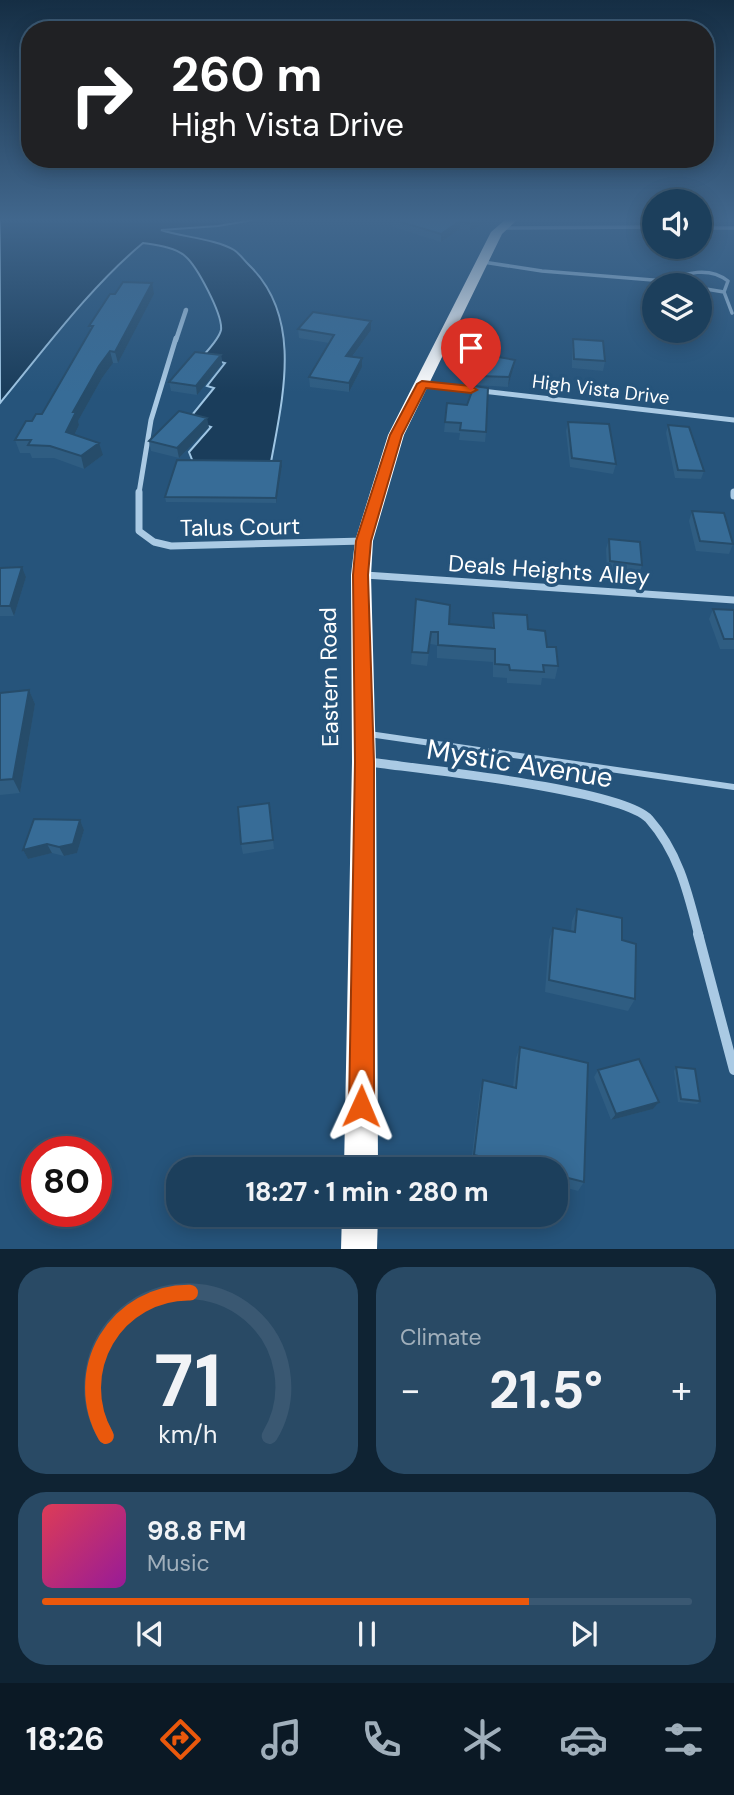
<!DOCTYPE html>
<meta charset="utf-8">
<style>
body{margin:0;font-family:"DM Sans",sans-serif;background:#294a65;color:#f1f3f6;height:100vh;display:flex;flex-direction:column;font-size:26px;white-space:nowrap}
*{box-sizing:border-box;margin:0}
p{font-size:23px;color:#a0afbb}
.icon{flex:none;width:38px;height:38px;fill:none;stroke:currentColor;stroke-width:2;stroke-linecap:round;stroke-linejoin:round}
.map{position:relative;height:1249px;overflow:hidden}
.drawer{display:flex;flex-direction:column;gap:18px;padding:18px;background:#0f2333;flex:1}
.drawer>*{flex:none}
.guide{position:absolute;left:21px;top:21px;width:693px;height:147px;border-radius:28px;box-shadow:0 4px 18px #0003,0 0 0 2px #3a5872;background:#202124;color:#fff;overflow:hidden}
.fabs{position:absolute;left:642px;top:189px;display:grid;gap:14px}
.fabs a{display:grid;place-items:center;width:70px;height:70px;border-radius:50%;background:#1c3f5c;box-shadow:0 4px 18px #0003,0 0 0 2px #3a5872;font-size:35px}
.speed{position:absolute;left:21px;top:1136px;display:flex;gap:14px;font-size:35px;font-weight:700;text-align:center}
.speed>*{display:grid;place-content:center;width:91px;height:91px;border-radius:50%;background:#1c3f5c;box-shadow:0 4px 18px #0003,0 0 0 2px #3a5872;line-height:1}
.speed .limit{border:10px solid #d22;background:#fff;color:#111}
.pin{position:absolute;display:grid;place-items:center;width:60px;height:60px;color:#fff;margin:-72px -30px;border-radius:50% 50% 50% 0;rotate:-45deg;box-shadow:0 0 7px #0007}
.pin .icon{rotate:45deg}
.me{position:absolute;width:77px;margin:-38px;rotate:1deg;stroke-linejoin:round;filter:drop-shadow(0 0 5px #0008)}
.turn{display:flex;align-items:center;gap:24px;height:147px;padding:0 35px;font-size:32px}
.turn .icon{width:91px;height:91px;stroke-width:2.5}
.turn b{display:block;font-size:49px;line-height:60px}
.big{font-size:52px;font-weight:800;line-height:1.1}
.drawer .tile{flex:1;display:flex;flex-direction:column;justify-content:center;gap:10px;min-width:0;padding:0 24px;border-radius:28px;background:#294a65}
.drawer .dial{align-items:center;gap:0}
.dial svg{height:182px;overflow:visible;fill:none;stroke:#3a5872;stroke-width:7;stroke-linecap:round;text-anchor:middle}
.dial text{fill:#f1f3f6;stroke:none}
.song{display:flex;align-items:center;gap:21px}
.cover{width:84px;height:84px;border-radius:10px;background:linear-gradient(135deg,hsl(350 70% 55%),hsl(300 70% 35%))}
.played{height:7px;border-radius:4px;background:linear-gradient(90deg,#ea580c 75%,#3a5872 75%)}
.keys{display:flex;justify-content:space-around;direction:ltr}
.heat{display:flex;justify-content:space-between;align-items:center;font-size:38px;direction:ltr}
.drawer .tiles{flex:1;display:grid;gap:18px;grid-template-columns:1fr 1fr}
.tile:last-child{grid-column:span 2}
.trip{position:absolute;left:166px;top:1157px;width:402px;height:70px;border-radius:28px;background:#1c3f5c;box-shadow:0 4px 18px #0003,0 0 0 2px #3a5872;font-weight:800;line-height:70px;text-align:center}
.tabs{display:flex;height:112px;justify-content:space-around;align-items:center;background:#0b1925;color:#a0afbb}
.tabs .icon{width:49px;height:49px}
.tabs .selected{color:#ea580c}
.tabs b{font-size:32px;color:#f1f3f6}
.map>svg:first-child{display:block}
.water{fill:#1a3d5b;stroke:#9fc6e4;stroke-width:2}
.lines{fill:none;stroke-linecap:round;stroke-linejoin:round}
.lane-far1{stroke:#aacae4;stroke-width:3.5}
.lane{stroke:#aacae4;stroke-width:6}
.street-far4{stroke:#aacae4;stroke-width:4.5}
.street-far3{stroke:#aacae4;stroke-width:5}
.street-far2{stroke:#aacae4;stroke-width:7}
.street-far1{stroke:#aacae4;stroke-width:9}
.street{stroke:#aacae4;stroke-width:10}
.highway{fill:#fff;fill-rule:evenodd}
.wall{fill:#2f5d82}
.shaded-wall{fill:#264c6a}
.building{fill:#376c97;stroke:#264c6a;stroke-width:2}
.route{fill:#ea580c;stroke:#983908;stroke-width:2}
.labels{text-anchor:middle;stroke-width:7;stroke-linejoin:round;paint-order:stroke}
.far-street-label{font-size:19px;fill:#fff;stroke:#26547b}
.street-label{font-size:23px;fill:#fff;stroke:#26547b}
.near-street-label{font-size:28px;fill:#fff;stroke:#26547b}
</style>
<div class="map">
<svg width="734" height="1249" viewBox="0 0 734 1249">
<rect width="100%" height="100%" fill="#26547b"/>
<path class="water" d="M0,219H259L218,226L161,230C182,237 216,239 234,250C239,253 244,260 249,265C303,317 283,396 271,462H193L189,452L211,427L188,420L214,388L207,386L225,363L202,357C208,350 219,339 221,330C223,315 197,266 185,256C175,247 156,245 143,243C90,287 44,350 0,403Z"/>
<g class="lines">
<path class="lane-far1" d="M505,228L654,227
M700,228H734
M483,262L542,271L665,281L684,285
M665,281C686,273 709,266 728,281L724,292L732,313
M700,288L724,292"/>
<path class="lane" d="M369,734L734,787"/>
<path class="street-far4" d="M176,340L186,310"/>
<path class="street-far3" d="M422,384L734,420
M139,493L151,420L176,338"/>
<path class="street-far2" d="M139,492V531L154,542L171,546L364,541
M734,492V496
M365,575L734,600"/>
<path class="street-far1" d="M369,762C419,769 621,789 649,819C679,853 688,893 699,936"/>
<path class="street" d="M698,934L734,1070"/>
<path class="highway" d="M506,219H518L502,234L404,435L373,541L371,575L376,762L378,1169H344L352,762L351,575L355,541L388,435L491,232Z
M342,1214H378L377,1249H341Z"/>
</g>
<path class="wall" d="M491,219L470,231L460,229L441,242L393,227L394,220Z
M115,294H154L118,363H113L102,378L78,421L79,425L75,434L103,455L84,469L54,458H32L30,453H20L15,440L32,421L42,414L91,331L89,326Z
M371,321V330L352,357L362,367L349,392L310,387L309,377L329,343L299,338L298,329Z
M573,339L605,361L603,371L572,368V348Z
M221,355L222,364L197,395L171,391L169,382Z
M513,369L508,387L477,385L478,376Z
M447,403L486,432L485,442L459,440L460,433L444,432Z
M568,422L616,464L613,474L570,467L566,431Z
M668,425L704,471L701,479L675,478L666,433Z
M209,427L179,458L151,451L149,441Z
M281,461L282,466L276,503L166,502L165,497Z
M692,511L733,544L729,554L696,551L689,521Z
M609,539L642,565L639,575L607,571L606,549Z
M22,567L26,577L14,616H0V568Z
M416,599L449,624L492,628L493,613L528,629L547,647L558,666L555,679L542,678L541,685L507,683V678L493,677V662L437,658V645L430,644L427,666L411,664Z
M713,609L734,610V649H720L709,619Z
M29,690L35,704L20,793L0,795V693Z
M270,812L274,849L243,854L241,844Z
M80,820L84,830L77,853L64,856L52,853L28,859L23,850Z
M577,909L622,940L635,999L628,1011L545,992L549,940L553,928L571,931L572,921Z
M520,1047L584,1182L578,1191L556,1185V1169H493L471,1163L480,1090L483,1080L513,1087L516,1058Z
M676,1067L700,1101L697,1104L678,1102L674,1071Z
M598,1070L659,1102L653,1109L611,1120L594,1077Z"/>
<path class="shaded-wall" d="M480,219H491L470,231L471,224Z
M460,221V229L441,242V234Z
M152,283L154,294L118,363L115,352Z
M371,321V330L346,365V356Z
M110,351L113,363L102,378L78,421L79,425L70,444L66,432L73,412L99,366Z
M221,355L222,364L197,395L196,386Z
M362,358V367L349,392V383Z
M515,360L513,369L508,387L509,377Z
M207,418L209,427L179,458L177,448Z
M99,443L103,455L84,469L81,456Z
M281,461L282,466L276,503V498Z
M22,567L26,577L14,616L10,606Z
M29,690L35,704L20,793L13,779Z
M80,820L84,830L77,853L64,856L59,847Z
M47,844L52,853L28,859L23,850Z
M659,1102L653,1109L611,1120L616,1114Z"/>
<path class="building" d="M396,219H480L471,224L460,221L441,234L394,220Z
M123,282L152,283L115,352L110,351L99,366L73,412H76L66,432L99,443L81,456L50,446L28,445L31,440H15L26,421H32L36,414H42L93,326H89L110,294H115Z
M313,312L371,321L346,356L362,358L349,383L309,377L334,335L298,329Z
M573,339L603,341L605,361L574,359Z
M195,352L221,355L196,386L169,382Z
M487,355L515,360L509,377L478,376Z
M474,386L488,388L486,432L460,430L461,423L445,422L447,403L467,405Z
M179,411L207,418L177,448L149,441Z
M568,422L609,424L616,464L572,458Z
M668,425L689,427L704,471L678,470Z
M177,460L281,461L276,498L165,497Z
M692,511L724,513L733,544L700,541Z
M609,539L640,542L642,565L610,561Z
M22,567L10,606H0V568Z
M416,599L450,605L449,624L494,628L493,613L527,615L528,629L545,631L547,647H556L558,666L543,665L544,672L510,670L509,665L495,664V649L438,645V632H431L428,653L412,652Z
M713,609L734,610V639H724Z
M29,690L13,779L0,780V693Z
M269,803L273,840L241,844L238,807Z
M34,819L80,820L73,844L59,847L47,844L23,850Z
M577,909L622,918V940L636,944L635,999L549,980L553,928L575,932Z
M520,1047L588,1063L584,1182L556,1175V1169H531L474,1155L483,1080L516,1088Z
M639,1059L659,1102L616,1114L598,1070Z
M676,1067L695,1069L700,1101L681,1099Z"/>
<linearGradient id="sky" x2="0" y2="1"><stop stop-color="#152e44"/><stop offset="0.56" stop-color="#41678d"/><stop offset="1" stop-color="#41678d" stop-opacity="0"/></linearGradient>
<rect width="734" height="393" fill="url(#sky)"/>
<path class="route" d="M422,381L471,386L477,390L471,393L426,388L402,435L371,541L368,575L374,762V1106L370,1115L361,1118L352,1115L349,1106L355,762L353,575L356,541L390,435L417,384Z"/>
<g class="labels">
<g class="far-street-label">
<text transform="translate(601 389) rotate(7)" y="7">High Vista Drive</text>
</g>
<g class="street-label">
<text transform="translate(240 527) rotate(-1)" y="8">Talus Court</text>
<text transform="translate(549 570) rotate(4)" y="8">Deals Heights Alley</text>
<text transform="translate(329 677) rotate(-91)" y="8">Eastern Road</text>
</g>
<g class="near-street-label">
<text transform="translate(520 763) rotate(9)" y="10">Mystic Avenue</text>
</g>
</g>
</svg>
<div class="fabs">
<a><svg class="icon" aria-label="sound" viewBox="0 0 24 24"><path d="M4 9h4l5-4v14l-5-4H4zM17 9q2 3 0 6"/></svg></a>
<a><svg class="icon" aria-label="layers" viewBox="0 0 24 24"><path d="M12 4l9 5-9 5-9-5zM3 14l9 5 9-5"/></svg></a>
</div>
<div class="speed"><div class="limit">80</div></div>
<div class="pin" style="left:471px;top:390px;background:#d93025"><svg class="icon" aria-label="arrive" viewBox="0 0 24 24"><path d="M6 21V4h12l-3 4 3 4H6"/></svg></div>
<svg class="me" style="left:361px;top:1106px" viewBox="-20 -20 40 40"><path d="M0-17L14 15 0 8-14 15z" fill="#ea580c" stroke="#fff" stroke-width="4"/></svg>
<div class="trip">18:27 · 1 min · 280 m</div>
<div class="guide">
<div class="turn"><svg class="icon" aria-label="right" viewBox="0 0 24 24"><path d="M7 20v-9h11M14 6l5 5-5 5"/></svg><div><b>260 m</b>High Vista Drive</div></div>
</div>
</div>
<section class="drawer">
<div class="tiles">
<div class="tile dial"><svg viewBox="0 0 100 80">
<path d="M14 69A42 42 0 1 1 86 69"/>
<path d="M14 69A42 42 0 0 1 51 6" stroke="#ea580c"/>
<text x="50" y="56" font-size="32" font-weight="700">71</text>
<text x="50" y="72" font-size="11">km/h</text>
</svg></div>
<div class="tile"><p>Climate</p>
<div class="heat"><a>−</a><b class="big">21.5°</b><a>+</a></div>
</div>
<div class="tile">
<div class="song"><i class="cover"></i><div><b>98.8 FM</b><p>Music</p></div></div>
<div class="played"></div>
<div class="keys"><svg class="icon" aria-label="previous" viewBox="0 0 24 24"><path d="M18 5L8 12l10 7zM5 5v14"/></svg><svg class="icon" aria-label="pause" viewBox="0 0 24 24"><path d="M8 5v14M16 5v14"/></svg><svg class="icon" aria-label="next" viewBox="0 0 24 24"><path d="M6 5l10 7-10 7zM19 5v14"/></svg></div>
</div>
</div>
</section>
<nav class="tabs">
<b>18:26</b>
<svg class="icon selected" aria-label="directions" viewBox="0 0 24 24"><path d="M12 3l9 9-9 9-9-9zM9 14v-3h6M13 9l2 2-2 2"/></svg>
<svg class="icon" aria-label="music" viewBox="0 0 24 24"><path d="M9 18V5l10-2v13"/><circle cx="6" cy="18" r="3"/><circle cx="16" cy="16" r="3"/></svg>
<svg class="icon" aria-label="phone" viewBox="0 0 24 24"><path d="M5 4h4l2 5-3 2q2 4 5 5l2-3 5 2v4C11 20 4 13 5 4z"/></svg>
<svg class="icon" aria-label="climate" viewBox="0 0 24 24"><path d="M12 3v18M4 7l16 10M4 17L20 7"/></svg>
<svg class="icon" aria-label="car" viewBox="0 0 24 24"><path d="M5 17H2v-5l4-1 3-4h7l3 4 3 1v5h-3M9 17h6M6 11h13"/><circle cx="7" cy="17" r="2"/><circle cx="17" cy="17" r="2"/></svg>
<svg class="icon" aria-label="filters" viewBox="0 0 24 24"><path d="M4 7h16M4 17h16"/><circle cx="9" cy="7" r="2"/><circle cx="15" cy="17" r="2"/></svg>
</nav>
